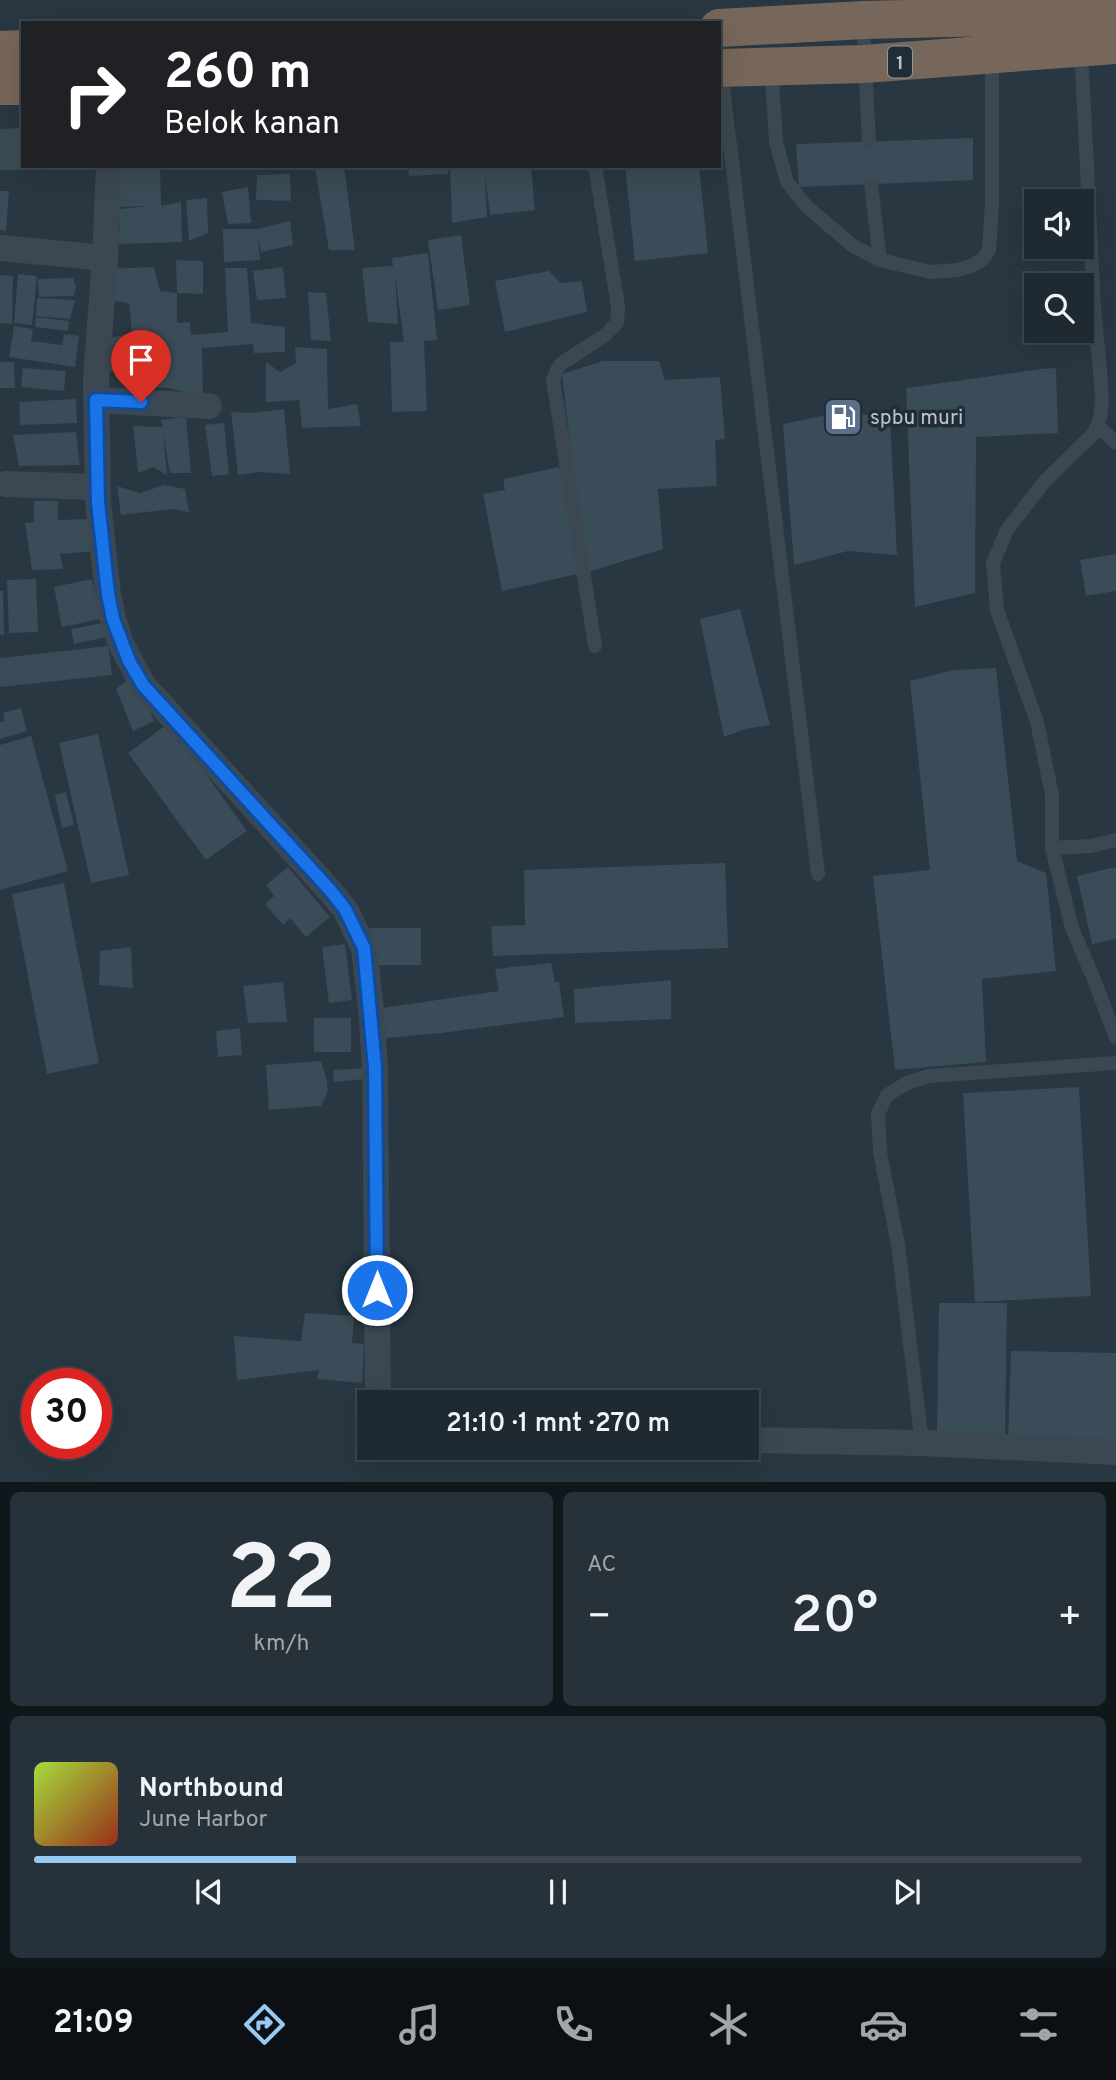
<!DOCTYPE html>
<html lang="id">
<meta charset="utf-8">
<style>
body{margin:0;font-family:Overpass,sans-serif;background:#263139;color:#f1f3f6;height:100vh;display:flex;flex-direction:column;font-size:26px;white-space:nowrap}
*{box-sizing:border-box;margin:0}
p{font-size:23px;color:#a1a6ab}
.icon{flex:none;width:38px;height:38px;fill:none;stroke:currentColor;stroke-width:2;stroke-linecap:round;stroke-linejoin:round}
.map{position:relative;height:1482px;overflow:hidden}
.details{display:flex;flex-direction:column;gap:10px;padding:10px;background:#10171b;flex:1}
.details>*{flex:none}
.guide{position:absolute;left:21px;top:21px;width:700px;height:147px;border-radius:0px;box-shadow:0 7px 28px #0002,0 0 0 2px #3c454d;background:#202124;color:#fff;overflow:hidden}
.tools{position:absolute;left:1024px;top:189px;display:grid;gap:14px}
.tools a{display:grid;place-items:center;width:70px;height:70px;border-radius:0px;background:#1e2931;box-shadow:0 7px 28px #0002,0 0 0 2px #3c454d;font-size:35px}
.speed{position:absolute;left:21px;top:1368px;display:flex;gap:14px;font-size:35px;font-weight:700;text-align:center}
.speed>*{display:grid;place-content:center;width:91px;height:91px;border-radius:50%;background:#1e2931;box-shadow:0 7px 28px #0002,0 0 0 2px #3c454d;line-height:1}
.speed .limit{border:10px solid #d22;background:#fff;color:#111}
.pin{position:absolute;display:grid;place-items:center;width:60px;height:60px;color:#fff;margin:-72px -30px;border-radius:50% 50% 50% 0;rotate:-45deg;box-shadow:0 0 7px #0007}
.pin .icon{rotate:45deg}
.me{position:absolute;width:77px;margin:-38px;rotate:0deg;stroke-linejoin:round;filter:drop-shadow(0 0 5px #0008)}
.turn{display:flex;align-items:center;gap:24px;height:147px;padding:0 28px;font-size:32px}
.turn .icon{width:91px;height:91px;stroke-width:2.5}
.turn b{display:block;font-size:49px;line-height:60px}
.big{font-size:52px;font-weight:600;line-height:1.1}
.details .card{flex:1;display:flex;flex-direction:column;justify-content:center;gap:10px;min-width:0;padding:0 24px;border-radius:10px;background:#263139}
.details .dial{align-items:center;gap:0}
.dial b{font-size:91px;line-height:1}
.song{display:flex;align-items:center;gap:21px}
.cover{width:84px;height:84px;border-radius:10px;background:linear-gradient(135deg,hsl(80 70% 55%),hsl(10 70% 35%))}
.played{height:7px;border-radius:4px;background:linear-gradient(90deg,#96c9f3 25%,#3c454d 25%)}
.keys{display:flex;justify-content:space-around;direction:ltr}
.heat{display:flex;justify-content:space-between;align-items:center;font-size:38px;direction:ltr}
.details .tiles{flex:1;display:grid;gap:10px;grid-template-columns:1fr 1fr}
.card:last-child{grid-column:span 2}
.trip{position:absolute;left:357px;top:1390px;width:402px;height:70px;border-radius:0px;background:#1e2931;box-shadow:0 7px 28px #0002,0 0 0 2px #3c454d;font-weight:600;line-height:70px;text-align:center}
.tab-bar{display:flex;height:112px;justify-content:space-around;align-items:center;background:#0c1014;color:#a1a6ab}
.tab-bar .icon{width:49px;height:49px}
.tab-bar .on{color:#96c9f3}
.tab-bar b{font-size:32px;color:#f1f3f6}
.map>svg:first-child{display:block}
.building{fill:#3a4c57}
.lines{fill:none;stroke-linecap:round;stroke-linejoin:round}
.lane{stroke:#3c4851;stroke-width:14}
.street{stroke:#3c4851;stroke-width:26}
.highway{stroke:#77675a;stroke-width:38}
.route-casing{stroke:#114b97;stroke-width:18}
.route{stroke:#1a73e8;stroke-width:12}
.labels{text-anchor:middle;stroke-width:7;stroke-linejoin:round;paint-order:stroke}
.shield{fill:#212d36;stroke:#8b969e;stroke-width:2}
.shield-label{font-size:19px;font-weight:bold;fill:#b9c3cb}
.poi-label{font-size:21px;fill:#b9c3cb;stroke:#212d36;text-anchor:start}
</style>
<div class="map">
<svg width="1116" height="1482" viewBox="0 0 1116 1482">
<rect width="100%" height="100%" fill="#283741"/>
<path class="building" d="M20,128V170H0V129Z
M973,138V180L799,187L796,144Z
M115,166H160L161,206L181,202L182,242L119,244L120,209L148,206L115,207Z
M323,166H344L355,250H329L315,168Z
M408,166H447L448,174L409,176Z
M450,166H485V170L531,166L535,210L490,215L485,175L487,217L452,223Z
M625,166H699L708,253L635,261Z
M290,174L291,201L256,200L257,175Z
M248,187L251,223L228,224L222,192Z
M0,191H9L6,231L0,230Z
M207,198L208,233L189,241L186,200Z
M290,221L293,245L261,252L258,237L260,260L224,262L223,229H257Z
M461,235L470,305L438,310L428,240Z
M428,253L437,340L424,341L427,411L392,412L390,342H404L395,275L398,324L368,322L362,268L393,266L392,258Z
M176,260L203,261V294L177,293Z
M154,267L160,291L177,293V323L190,322L191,335L228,332L225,268H247L251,323L285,327V352L254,353L253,344L202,348L203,396L168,388L134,387L131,370L100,373L102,340L132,333L129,303L106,300V269Z
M283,267L286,298L257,300L253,271Z
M549,271L561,283L582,281L587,312L505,332L495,281Z
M18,274L37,276L35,297H31H35L32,325L14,323Z
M0,275L13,276L12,324L0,323Z
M73,278L76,286L74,296L39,297L38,279Z
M308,292L326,293L331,341L311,340Z
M37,298L75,300L70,319L36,316Z
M36,317L69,321L68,331L35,327Z
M14,326L33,329L31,341L62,345L64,334L79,336L75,367L9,357Z
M295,347L327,349L328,409L357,404L361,426L302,428L299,400L266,402V362L280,372L296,363Z
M603,361H659L665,380L720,377L725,439L715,440L717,486L658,489L663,549L585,573L562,374Z
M0,362H14L15,388H0Z
M23,368L66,371L64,391L21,387Z
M1056,368L1058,433L976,437L975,593L915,607L906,388L1041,369Z
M76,399L77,423L20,425L19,402Z
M284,409L290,474L259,472L238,475L231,412L252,413Z
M836,413L890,416L897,555L848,551L794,565L783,424Z
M186,417L191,473H170L163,432L167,475L153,467L138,473L133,426L163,427L161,420Z
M224,423L229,474L212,476L205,425Z
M76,432L80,465L19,466L13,435Z
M559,467L582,573L502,591L483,494L505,490L503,479Z
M164,485L185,489L189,512L172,509L121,515L117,486L140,493Z
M34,501H58V520L89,519L96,551L60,554L63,569L32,570L25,523L34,522Z
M1116,554V591L1086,596L1080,560Z
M36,579L38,632L9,633L7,580Z
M92,579L100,619L62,627L54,587Z
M0,591H3L4,635H0Z
M740,609L770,725L745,729L724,737L700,619Z
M108,622L111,636L74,644L71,629Z
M108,646L112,675L0,687V658Z
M996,668L1017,861L1046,873L1056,971L982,979L986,1062L895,1070L873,876L930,870L910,681L953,670Z
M130,678L143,696L154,721L133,731L116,689Z
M21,708L27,731L0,739V722L5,721L3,713Z
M169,723L247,831L206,860L128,753Z
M98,734L129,875L91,883L59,743Z
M31,736L68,871L0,890V745Z
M66,792L74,825L62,828L55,795Z
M725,863L728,948L493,956L491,926L525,925L524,870Z
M288,867L330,917L306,937L290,918L283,925L265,904L274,896L266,885Z
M1116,867V939L1092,944L1077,876Z
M64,883L99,1063L47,1074L12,894Z
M370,928H421V965H369Z
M345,944L352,1000L329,1003L322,947Z
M131,947L133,988L99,985L100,951Z
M551,963L555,982H559L564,1017L442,1033L386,1038L382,1008L499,991L495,969Z
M671,980V1019L575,1023L574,989Z
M283,982L287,1022L248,1023L243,986Z
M314,1018H351V1052H314Z
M240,1028L242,1055L218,1057L216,1031Z
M321,1061L327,1080L328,1091L321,1106L269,1110L266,1065Z
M363,1068L364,1079L334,1082L333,1070Z
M1079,1087L1091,1296L975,1302L963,1093Z
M939,1303H1007L1005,1436L937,1435Z
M305,1313L354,1316L352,1343L364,1344L362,1383L317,1379L319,1370L237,1380L234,1336L301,1341Z
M1011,1351L1116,1353V1442L1008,1439Z"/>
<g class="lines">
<path class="lane" d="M863,21L869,142
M1081,49L1094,308L1100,370L1102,401L1100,418L1094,433L1044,482L1007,530L993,563L997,610L1037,722L1052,795V848L1091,846L1116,840
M771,66L776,142L787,182L806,206L853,246L880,260
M721,70L818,874
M871,184L880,260L931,272L957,270L971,266L983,259L989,250L992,203V56
M1098,426L1116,443
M595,646L553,380L558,368L562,363L604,336L617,323L618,306L595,166
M1052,848L1072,928L1095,982L1116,1038
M922,1443L898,1245L880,1152L878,1114L887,1095L907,1083L929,1076L1116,1063"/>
<path class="street" d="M109,166L105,258L96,378L98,502L108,594L113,619L121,644L143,685L329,890L345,909L364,948L371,1009L375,1067L378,1402
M0,248L105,258
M96,400L209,406
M6,484L97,487
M747,1440L922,1443L1116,1452"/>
<path class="highway" d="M719,28L863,20L1078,15L1116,12
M0,50L23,49
M719,68L864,64L1116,45
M0,86H23"/>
</g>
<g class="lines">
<g class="route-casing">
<path id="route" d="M141,402L96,400L98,502L108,594L113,619L129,661L143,685L330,890L345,909L364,948L375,1068L377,1290"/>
</g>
<use href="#route" class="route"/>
</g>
<defs>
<g id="fuel-square" transform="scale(2.0125)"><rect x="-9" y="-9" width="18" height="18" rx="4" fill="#5c6f8a" stroke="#212d36"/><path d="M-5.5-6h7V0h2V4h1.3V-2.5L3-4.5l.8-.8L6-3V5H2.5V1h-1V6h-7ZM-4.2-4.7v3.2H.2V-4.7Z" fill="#fff"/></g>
</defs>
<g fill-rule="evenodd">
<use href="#fuel-square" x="843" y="417"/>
</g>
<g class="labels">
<rect class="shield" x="888" y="46.5" width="24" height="31" rx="5"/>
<g class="shield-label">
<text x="900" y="69">1</text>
</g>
<g class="poi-label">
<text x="870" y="424">spbu muri</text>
</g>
</g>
</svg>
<div class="tools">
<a><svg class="icon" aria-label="sound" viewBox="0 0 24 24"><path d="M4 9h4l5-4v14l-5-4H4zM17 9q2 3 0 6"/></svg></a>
<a><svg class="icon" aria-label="search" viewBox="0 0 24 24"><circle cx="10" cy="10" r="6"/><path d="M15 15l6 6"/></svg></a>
</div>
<div class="speed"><div class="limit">30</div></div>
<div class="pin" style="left:141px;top:402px;background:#d93025"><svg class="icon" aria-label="arrive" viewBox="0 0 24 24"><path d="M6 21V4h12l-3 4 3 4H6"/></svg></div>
<svg class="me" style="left:377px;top:1290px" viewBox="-20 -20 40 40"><circle r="17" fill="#1a73e8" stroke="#fff" stroke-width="3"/><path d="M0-11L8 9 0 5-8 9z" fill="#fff"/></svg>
<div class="trip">21:10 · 1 mnt · 270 m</div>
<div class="guide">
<div class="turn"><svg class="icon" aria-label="right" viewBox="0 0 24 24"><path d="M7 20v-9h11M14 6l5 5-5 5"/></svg><div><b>260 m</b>Belok kanan</div></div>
</div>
</div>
<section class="details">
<div class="tiles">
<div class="card dial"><b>22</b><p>km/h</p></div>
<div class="card"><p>AC</p>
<div class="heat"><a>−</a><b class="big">20°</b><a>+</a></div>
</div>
<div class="card">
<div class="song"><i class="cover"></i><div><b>Northbound</b><p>June Harbor</p></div></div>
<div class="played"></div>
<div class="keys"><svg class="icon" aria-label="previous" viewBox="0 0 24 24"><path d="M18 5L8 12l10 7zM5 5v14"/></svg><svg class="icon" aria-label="pause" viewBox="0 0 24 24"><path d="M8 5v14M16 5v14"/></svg><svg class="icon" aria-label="next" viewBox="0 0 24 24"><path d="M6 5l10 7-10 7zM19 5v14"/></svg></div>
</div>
</div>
</section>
<nav class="tab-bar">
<b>21:09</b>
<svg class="icon on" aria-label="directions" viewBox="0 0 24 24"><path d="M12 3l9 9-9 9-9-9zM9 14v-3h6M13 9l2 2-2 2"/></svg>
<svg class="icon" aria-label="music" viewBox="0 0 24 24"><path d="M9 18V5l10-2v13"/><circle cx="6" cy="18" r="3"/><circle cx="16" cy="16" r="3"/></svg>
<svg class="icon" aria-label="phone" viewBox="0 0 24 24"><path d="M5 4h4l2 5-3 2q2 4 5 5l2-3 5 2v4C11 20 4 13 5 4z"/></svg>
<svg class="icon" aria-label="climate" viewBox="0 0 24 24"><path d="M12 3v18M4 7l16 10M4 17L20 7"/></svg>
<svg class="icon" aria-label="car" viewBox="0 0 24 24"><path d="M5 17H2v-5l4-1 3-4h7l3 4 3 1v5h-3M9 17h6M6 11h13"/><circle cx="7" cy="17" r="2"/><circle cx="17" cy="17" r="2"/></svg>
<svg class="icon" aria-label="filters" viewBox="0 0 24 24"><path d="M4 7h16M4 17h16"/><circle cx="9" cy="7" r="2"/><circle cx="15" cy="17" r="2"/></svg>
</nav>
